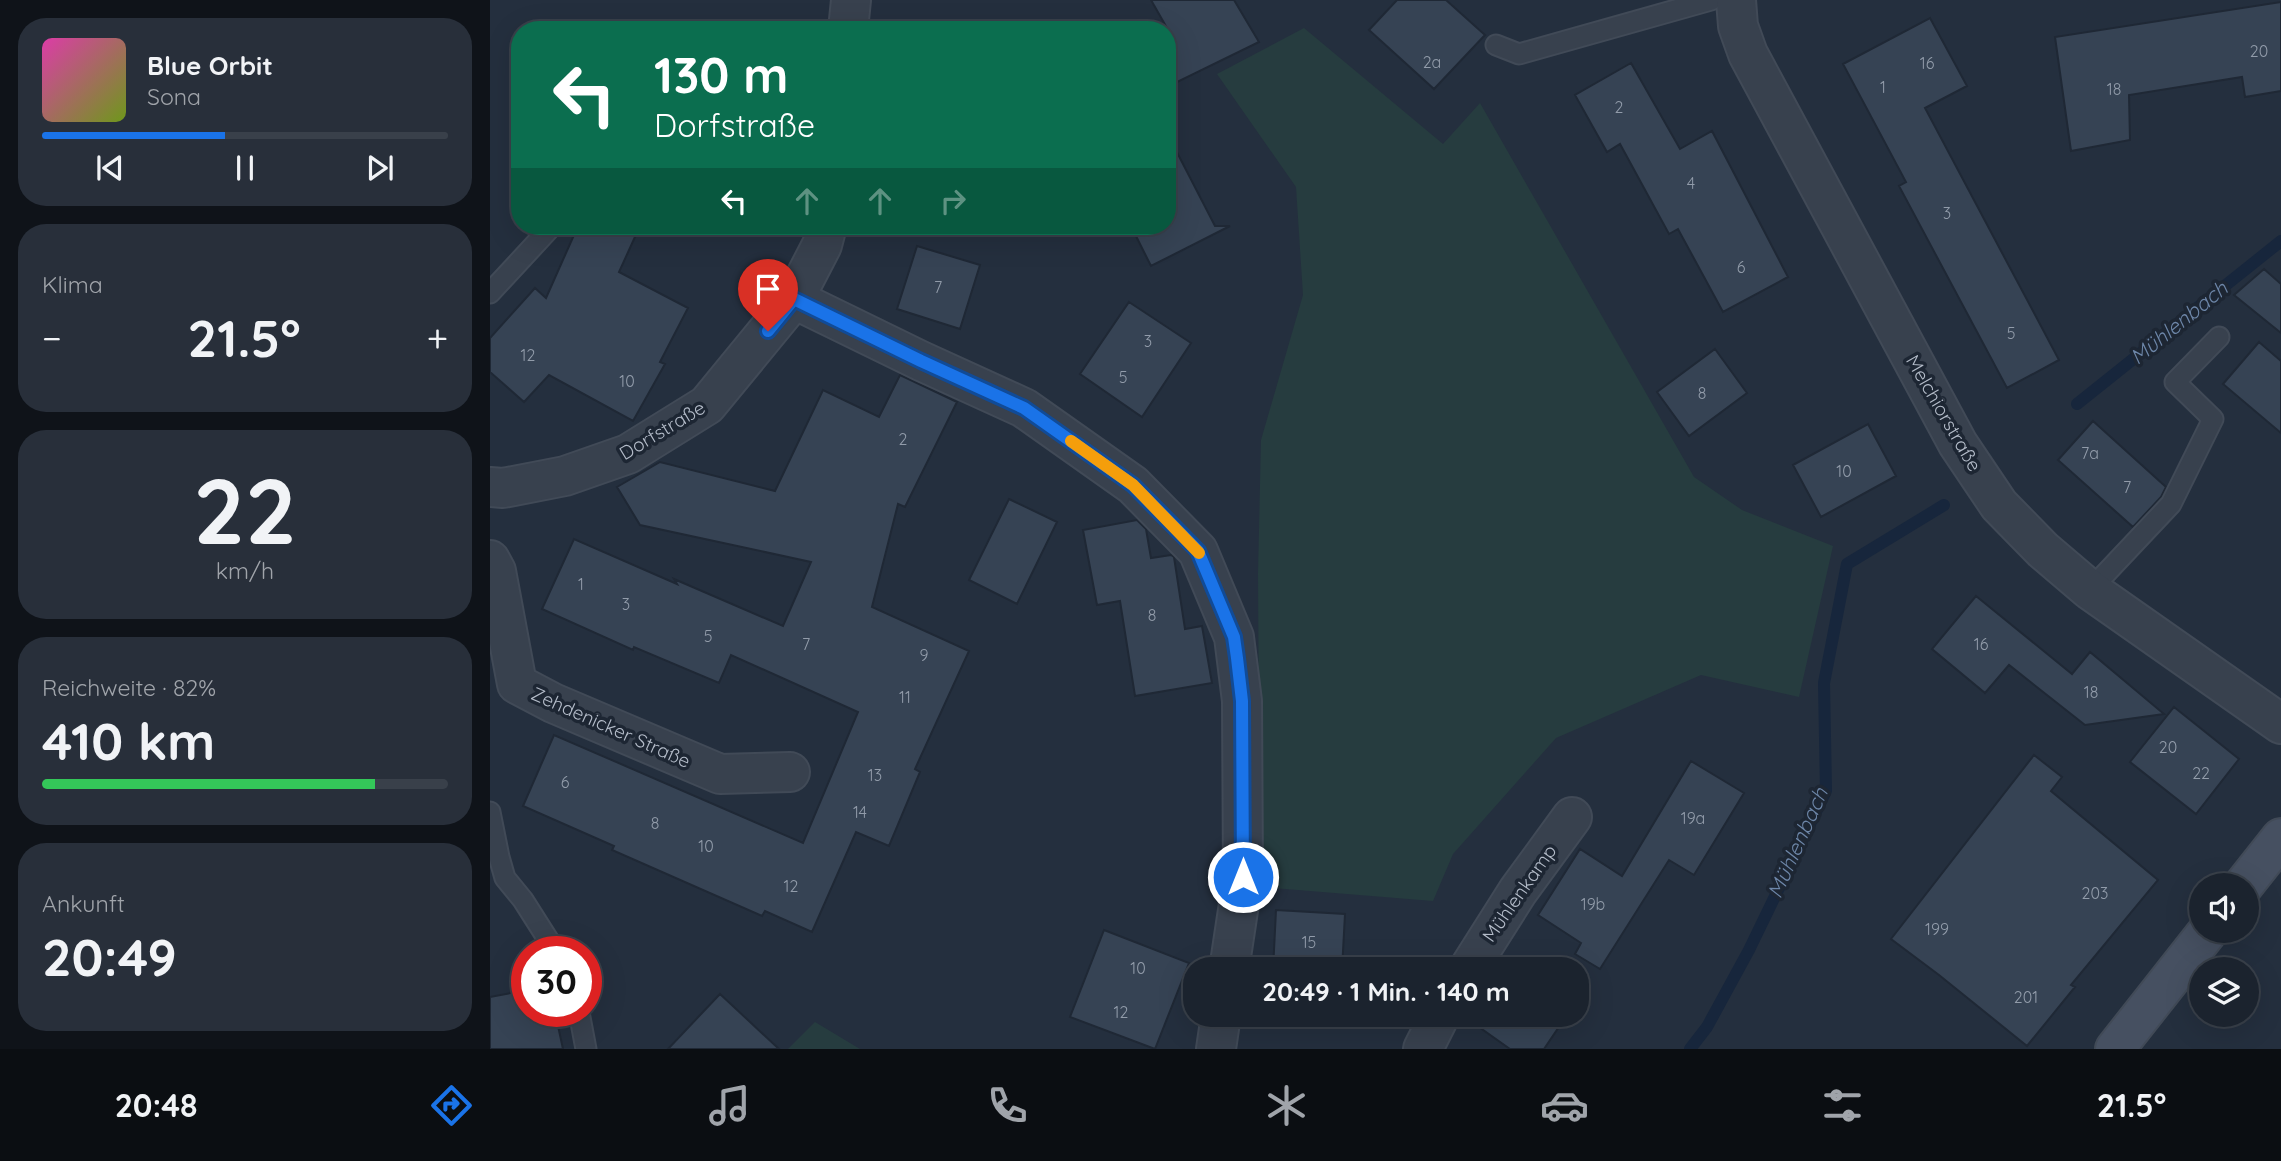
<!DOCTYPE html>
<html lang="de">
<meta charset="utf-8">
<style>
body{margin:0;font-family:Quicksand,sans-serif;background:#282f3a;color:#f1f3f6;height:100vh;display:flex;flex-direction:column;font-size:26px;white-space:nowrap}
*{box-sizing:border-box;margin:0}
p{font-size:23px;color:#a0a4aa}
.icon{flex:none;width:38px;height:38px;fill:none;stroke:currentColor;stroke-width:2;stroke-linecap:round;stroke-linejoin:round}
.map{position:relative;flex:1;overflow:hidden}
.drawer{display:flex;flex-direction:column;gap:18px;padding:18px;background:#0f1319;width:490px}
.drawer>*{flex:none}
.banner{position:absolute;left:21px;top:21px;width:665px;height:214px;border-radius:28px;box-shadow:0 7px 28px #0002,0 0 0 2px #39404a;background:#0b6e4f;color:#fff;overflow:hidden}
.controls{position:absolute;left:1699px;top:873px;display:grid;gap:14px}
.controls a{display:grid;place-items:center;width:70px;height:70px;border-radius:50%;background:#1b232e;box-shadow:0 7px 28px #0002,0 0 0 2px #39404a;font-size:35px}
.speed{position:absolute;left:21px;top:936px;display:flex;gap:14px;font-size:35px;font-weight:700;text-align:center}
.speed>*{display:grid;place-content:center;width:91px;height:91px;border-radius:50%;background:#1b232e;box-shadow:0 7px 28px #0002,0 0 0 2px #39404a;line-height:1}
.speed .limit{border:10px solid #d22;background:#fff;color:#111}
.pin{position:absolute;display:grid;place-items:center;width:60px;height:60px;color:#fff;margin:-72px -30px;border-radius:50% 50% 50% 0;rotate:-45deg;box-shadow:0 0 7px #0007}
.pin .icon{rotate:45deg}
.me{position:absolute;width:77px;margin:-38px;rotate:0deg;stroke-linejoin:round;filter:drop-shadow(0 0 5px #0008)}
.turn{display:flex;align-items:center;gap:24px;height:147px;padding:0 28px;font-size:32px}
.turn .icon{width:91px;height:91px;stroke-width:2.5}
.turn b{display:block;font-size:49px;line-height:60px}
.lanes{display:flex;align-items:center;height:66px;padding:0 28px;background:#0003;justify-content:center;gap:35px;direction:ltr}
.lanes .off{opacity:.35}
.big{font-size:52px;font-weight:800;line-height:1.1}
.drawer .card{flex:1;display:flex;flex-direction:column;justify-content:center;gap:10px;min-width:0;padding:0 24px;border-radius:28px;background:#282f3a}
.drawer .dial{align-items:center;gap:0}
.dial b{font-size:91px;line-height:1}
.song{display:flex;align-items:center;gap:21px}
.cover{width:84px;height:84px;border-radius:10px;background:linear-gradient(135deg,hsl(320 70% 55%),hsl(80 70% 35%))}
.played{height:7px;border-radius:4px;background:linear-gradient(90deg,#1a73e8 45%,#39404a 45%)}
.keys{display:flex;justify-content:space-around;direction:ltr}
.heat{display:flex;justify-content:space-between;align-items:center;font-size:38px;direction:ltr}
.charge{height:10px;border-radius:5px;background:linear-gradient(90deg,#34c759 82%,#39404a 0)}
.trip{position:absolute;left:693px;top:957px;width:406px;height:70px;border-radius:28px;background:#1b232e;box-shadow:0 7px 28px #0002,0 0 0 2px #39404a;font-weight:800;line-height:70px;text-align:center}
.menu{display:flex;height:112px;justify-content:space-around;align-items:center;background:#0b0e12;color:#a0a4aa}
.menu .icon{width:49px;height:49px}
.menu .on{color:#1a73e8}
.menu b{font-size:32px;color:#f1f3f6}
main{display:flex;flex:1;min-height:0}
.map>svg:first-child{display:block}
.green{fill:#263c3f}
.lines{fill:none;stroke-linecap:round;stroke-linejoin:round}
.stream{stroke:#17263c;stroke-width:12}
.building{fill:#364354;stroke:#1f2835;stroke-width:2}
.lane-casing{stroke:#414a57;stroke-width:23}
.street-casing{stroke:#414a57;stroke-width:42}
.secondary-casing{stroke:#414a57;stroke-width:42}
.lane{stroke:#38414e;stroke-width:19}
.street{stroke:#38414e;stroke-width:38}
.secondary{stroke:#465061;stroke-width:38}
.route-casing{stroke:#114b97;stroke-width:18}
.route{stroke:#1a73e8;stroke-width:12}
.slow{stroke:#f59e0b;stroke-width:12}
.labels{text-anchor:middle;stroke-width:7;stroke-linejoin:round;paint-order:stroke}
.number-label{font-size:16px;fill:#929caa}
.street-label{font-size:19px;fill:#b4bcc9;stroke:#1d2633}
.water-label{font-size:21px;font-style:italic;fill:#6d86a8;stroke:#1d2633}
</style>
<main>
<section class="drawer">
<div class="card">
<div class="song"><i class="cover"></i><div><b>Blue Orbit</b><p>Sona</p></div></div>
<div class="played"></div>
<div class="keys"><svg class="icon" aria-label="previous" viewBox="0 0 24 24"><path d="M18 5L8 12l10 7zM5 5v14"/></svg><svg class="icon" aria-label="pause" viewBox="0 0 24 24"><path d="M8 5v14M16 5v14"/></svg><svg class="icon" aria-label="next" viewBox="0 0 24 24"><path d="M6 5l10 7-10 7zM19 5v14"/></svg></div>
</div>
<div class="card"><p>Klima</p>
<div class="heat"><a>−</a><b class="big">21.5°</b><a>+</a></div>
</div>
<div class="card dial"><b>22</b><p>km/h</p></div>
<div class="card"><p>Reichweite · 82%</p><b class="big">410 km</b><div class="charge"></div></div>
<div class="card"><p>Ankunft</p><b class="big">20:49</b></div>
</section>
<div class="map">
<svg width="1791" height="1049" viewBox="0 0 1791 1049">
<rect width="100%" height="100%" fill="#242f3e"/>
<path class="green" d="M814,28L953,144L990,103L1204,477L1252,510L1343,546L1309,697L1211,675L1066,738L963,854L943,901L770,887L768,574L771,440L813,295L806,187L727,74Z
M325,1022L370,1049H298Z"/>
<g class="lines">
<path class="stream" d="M1587,404L1791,241
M1200,1049L1217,1027L1259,950L1336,791L1334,683L1357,564L1454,505"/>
</g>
<path class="building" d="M661,0H744L769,42L677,87V28Z
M907,0H956L995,35L944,89L879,30Z
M1791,2V91L1755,97L1752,77L1639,95L1640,140L1581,151L1565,37Z
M1440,18L1477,86L1435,108L1569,360L1517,388L1409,186L1416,182L1353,64Z
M1141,63L1190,149L1222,131L1298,277L1233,312L1188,229L1179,234L1130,144L1117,152L1085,95Z
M677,133L725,226H740L661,266L641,226H677Z
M88,226H150L129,272L198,308L170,362L175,364L143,421L59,375L34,402L0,372V338L45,288L56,298Z
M427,246L490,265L470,329L407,309Z
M1774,269L1791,284V333L1744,295Z
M639,302L701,343L652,417L590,374Z
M1769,342L1791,361V433L1733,384Z
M1225,349L1257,393L1199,436L1167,392Z
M410,375L467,402L415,507L408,504L382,607L479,651L425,769L430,772L399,846L366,832L322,932L275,911L272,916L122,850L124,846L33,806L64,735L313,843L368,712L241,655L229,683L144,647L143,650L52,609L84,539L187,584L184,579L293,626L321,562L150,525L127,487L170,462L285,491L333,390L389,417Z
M1603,421L1676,487L1671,497L1643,527L1568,460Z
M1378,424L1406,476L1331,517L1303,465Z
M519,499L567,522L527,604L479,580Z
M647,520L656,529L661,558L681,555L684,557L695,629L712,626L722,683L645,696L630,601L607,605L593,530Z
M1486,596L1582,674L1600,652L1674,714L1595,725L1519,665L1495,693L1442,649Z
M1684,707L1749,759L1706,814L1640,762Z
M1544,755L1572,777L1561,791L1668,880L1581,985L1585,987L1537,1046L1449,975L1401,939Z
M1201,761L1254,793L1204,875L1179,860L1110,969L1085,954L1091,943L1048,915L1090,849L1132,876Z
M786,910L855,914L852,970H783Z
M614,930L699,963L665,1049L580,1017Z
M37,990V1012H65L73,1049H0V997Z
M230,994L289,1049H178Z
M972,1015H1077L1054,1049H1020Z"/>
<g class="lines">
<g class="lane-casing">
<path id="lane" d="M1006,45L1029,54L1221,0
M0,293L62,226
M1600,590L1681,504L1723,419L1685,382L1729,337
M0,812L9,857L15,878L33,900L66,952
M89,1012L96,1049"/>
</g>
<g class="street-casing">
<path id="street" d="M1246,0L1248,26L1258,54L1468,444L1509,505L1553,550L1600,590L1791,724
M358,30L361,0
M304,299L431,361L534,408L643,485L708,551L744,637L752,701L753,877L739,970
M0,487L13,488L75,476L138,454L217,405L304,299L332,245L337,226
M0,560L6,571L27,684L63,703L230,774L300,772
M978,970L1028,891L1082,817
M726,1049L731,1015
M933,1049L950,1015"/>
</g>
<g class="secondary-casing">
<path id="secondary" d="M1753,886L1791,838
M1625,1049L1718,931"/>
</g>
<use href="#lane" class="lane"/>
<use href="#street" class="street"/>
<use href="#secondary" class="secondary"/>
</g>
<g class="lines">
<g class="route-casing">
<path id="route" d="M278,331L304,299L431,361L534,408L643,485L708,551L744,637L747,658L752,701L753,877"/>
</g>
<use href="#route" class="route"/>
<path class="slow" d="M581,441L643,485L709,553"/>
</g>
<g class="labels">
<g class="number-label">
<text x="1769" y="57">20</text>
<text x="942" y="68">2a</text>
<text x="1437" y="69">16</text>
<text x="1393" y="93">1</text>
<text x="1624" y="95">18</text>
<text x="1129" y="113">2</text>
<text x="1201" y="189">4</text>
<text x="1457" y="219">3</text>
<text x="1251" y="273">6</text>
<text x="448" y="293">7</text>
<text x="1521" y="339">5</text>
<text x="658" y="347">3</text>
<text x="38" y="361">12</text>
<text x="633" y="383">5</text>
<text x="137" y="387">10</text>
<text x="1212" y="399">8</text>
<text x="413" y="445">2</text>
<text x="1600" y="459">7a</text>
<text x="1354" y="477">10</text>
<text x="1637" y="493">7</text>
<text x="91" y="590">1</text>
<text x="136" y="610">3</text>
<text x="662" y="621">8</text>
<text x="218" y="642">5</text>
<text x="316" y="650">7</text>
<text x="1491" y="650">16</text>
<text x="434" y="661">9</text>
<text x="1601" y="698">18</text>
<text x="415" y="703">11</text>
<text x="1678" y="753">20</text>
<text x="1711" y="779">22</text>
<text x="385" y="781">13</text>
<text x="75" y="788">6</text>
<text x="370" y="818">14</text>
<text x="1203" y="824">19a</text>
<text x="165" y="829">8</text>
<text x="216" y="852">10</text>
<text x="301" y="892">12</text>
<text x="1605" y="899">203</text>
<text x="1103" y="910">19b</text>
<text x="1447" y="935">199</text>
<text x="819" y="948">15</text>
<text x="648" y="974">10</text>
<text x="1536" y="1003">201</text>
<text x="631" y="1018">12</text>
</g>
<g class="street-label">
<text transform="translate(1454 413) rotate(60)" y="7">Melchiorstraße</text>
<text transform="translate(172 430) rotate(-31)" y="7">Dorfstraße</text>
<text transform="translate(121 727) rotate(24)" y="7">Zehdenicker Straße</text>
<text transform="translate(1029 893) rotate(-55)" y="7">Mühlenkamp</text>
</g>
<g class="water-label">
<text transform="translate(1689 323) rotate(-39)" y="7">Mühlenbach</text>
<text transform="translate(1308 843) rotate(-66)" y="7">Mühlenbach</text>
</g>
</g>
</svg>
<div class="controls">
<a><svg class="icon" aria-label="sound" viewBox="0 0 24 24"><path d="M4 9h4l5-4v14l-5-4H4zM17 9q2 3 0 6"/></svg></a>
<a><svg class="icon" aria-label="layers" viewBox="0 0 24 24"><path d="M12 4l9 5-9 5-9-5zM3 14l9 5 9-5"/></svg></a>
</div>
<div class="speed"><div class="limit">30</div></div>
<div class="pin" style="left:278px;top:331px;background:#d93025"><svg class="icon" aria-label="arrive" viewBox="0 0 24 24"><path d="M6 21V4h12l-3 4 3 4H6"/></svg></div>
<svg class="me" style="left:753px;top:877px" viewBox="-20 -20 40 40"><circle r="17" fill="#1a73e8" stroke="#fff" stroke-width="3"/><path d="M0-11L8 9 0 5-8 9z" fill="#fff"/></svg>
<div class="trip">20:49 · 1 Min. · 140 m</div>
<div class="banner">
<div class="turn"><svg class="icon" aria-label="left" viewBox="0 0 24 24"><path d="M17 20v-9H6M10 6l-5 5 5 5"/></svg><div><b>130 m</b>Dorfstraße</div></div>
<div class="lanes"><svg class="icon" aria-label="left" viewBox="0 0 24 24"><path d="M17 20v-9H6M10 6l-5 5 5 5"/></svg><svg class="icon off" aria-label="ahead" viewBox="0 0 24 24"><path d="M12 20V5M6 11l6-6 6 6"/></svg><svg class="icon off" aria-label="ahead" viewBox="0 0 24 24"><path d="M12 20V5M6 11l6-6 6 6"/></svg><svg class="icon off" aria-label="right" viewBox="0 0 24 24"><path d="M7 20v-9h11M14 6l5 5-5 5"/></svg></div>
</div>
</div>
</main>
<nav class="menu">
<b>20:48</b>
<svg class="icon on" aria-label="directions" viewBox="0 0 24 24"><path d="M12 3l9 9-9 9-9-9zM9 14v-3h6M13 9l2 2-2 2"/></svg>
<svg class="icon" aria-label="music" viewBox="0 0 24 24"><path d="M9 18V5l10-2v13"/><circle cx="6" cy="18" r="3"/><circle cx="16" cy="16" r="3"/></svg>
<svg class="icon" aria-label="phone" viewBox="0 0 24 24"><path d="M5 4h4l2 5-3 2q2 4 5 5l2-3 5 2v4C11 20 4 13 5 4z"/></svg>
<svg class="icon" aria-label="climate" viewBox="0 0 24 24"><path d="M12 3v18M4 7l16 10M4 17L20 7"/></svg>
<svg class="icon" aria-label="car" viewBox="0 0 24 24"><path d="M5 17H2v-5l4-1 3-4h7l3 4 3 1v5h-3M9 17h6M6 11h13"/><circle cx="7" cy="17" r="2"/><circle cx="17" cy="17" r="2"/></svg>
<svg class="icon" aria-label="filters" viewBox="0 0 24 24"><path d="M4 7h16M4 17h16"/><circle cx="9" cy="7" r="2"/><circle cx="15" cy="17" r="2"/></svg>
<b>21.5°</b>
</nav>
